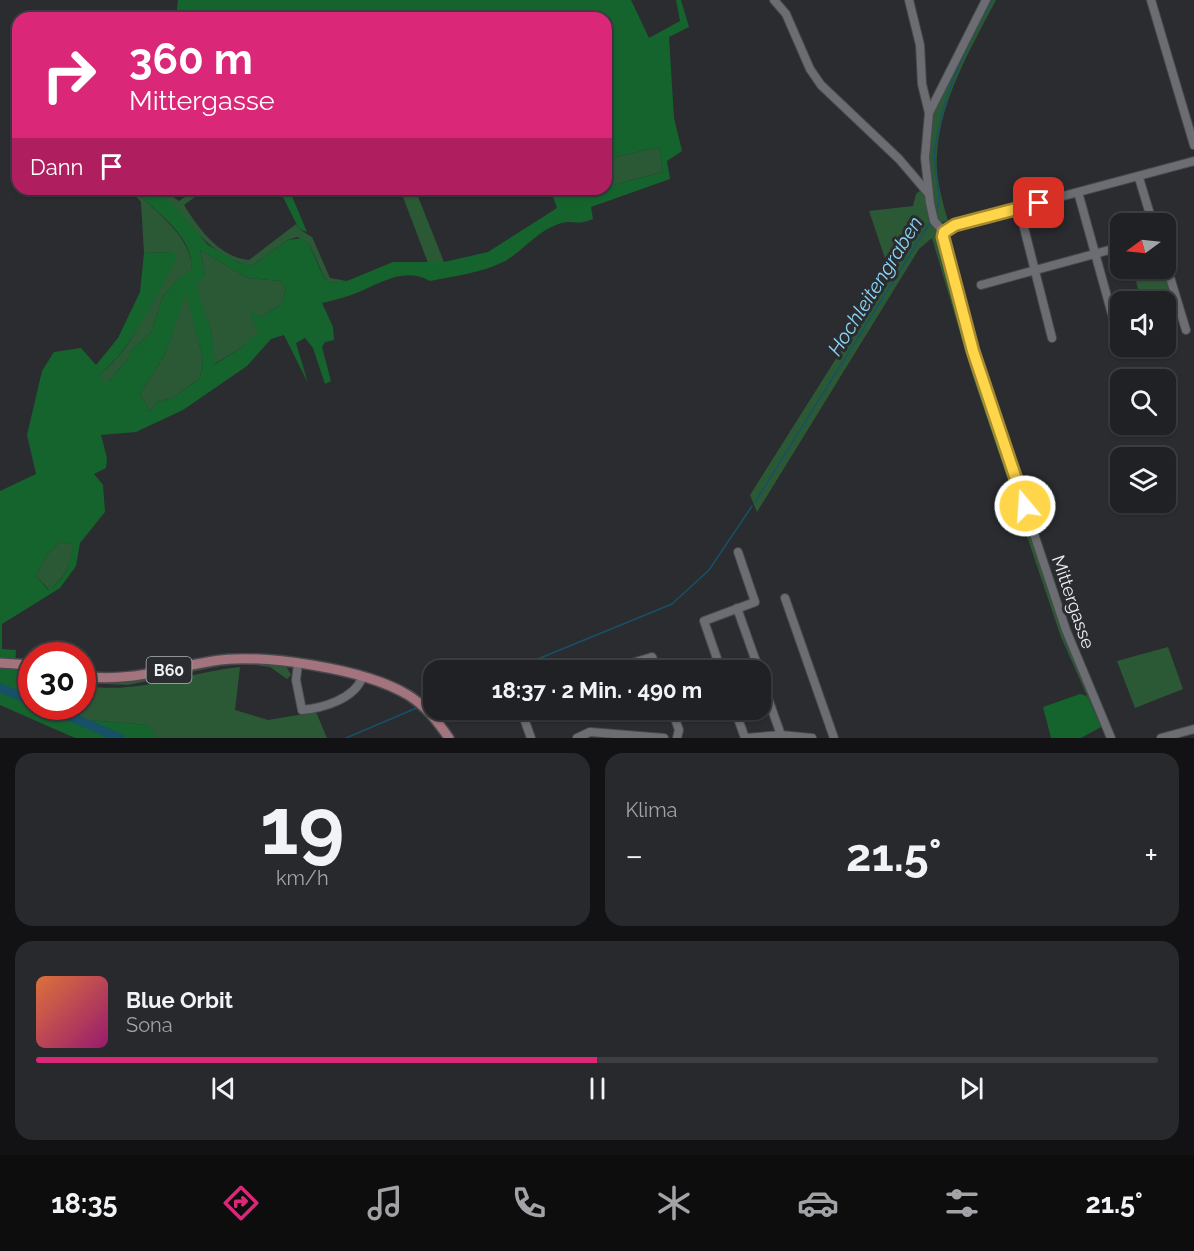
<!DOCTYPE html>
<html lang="de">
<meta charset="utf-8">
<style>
body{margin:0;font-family:Raleway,sans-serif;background:#28292c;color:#f1f3f6;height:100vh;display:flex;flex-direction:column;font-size:22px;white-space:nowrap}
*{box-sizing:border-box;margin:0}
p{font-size:20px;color:#a2a3a6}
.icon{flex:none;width:33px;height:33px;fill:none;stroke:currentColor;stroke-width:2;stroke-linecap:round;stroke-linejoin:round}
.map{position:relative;height:738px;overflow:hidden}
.side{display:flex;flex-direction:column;gap:15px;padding:15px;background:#121214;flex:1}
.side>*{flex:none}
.top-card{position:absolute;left:12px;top:12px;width:600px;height:183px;border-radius:18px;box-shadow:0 2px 4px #0004,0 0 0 2px #3d3e41;background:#db2777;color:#fff;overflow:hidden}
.needle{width:39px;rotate:255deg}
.controls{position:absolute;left:1110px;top:213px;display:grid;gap:12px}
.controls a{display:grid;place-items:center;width:66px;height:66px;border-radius:12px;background:#202124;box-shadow:0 2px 4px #0004,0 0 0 2px #3d3e41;font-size:30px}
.speed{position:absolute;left:18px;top:642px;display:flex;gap:12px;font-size:30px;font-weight:700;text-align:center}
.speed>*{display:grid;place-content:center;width:78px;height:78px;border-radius:50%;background:#202124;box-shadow:0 2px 4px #0004,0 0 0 2px #3d3e41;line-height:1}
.speed .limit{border:9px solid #d22;background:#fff;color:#111}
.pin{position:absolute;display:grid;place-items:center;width:51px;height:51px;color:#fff;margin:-26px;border-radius:12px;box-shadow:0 3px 9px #0006}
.me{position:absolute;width:66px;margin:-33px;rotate:342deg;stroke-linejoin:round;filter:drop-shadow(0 0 4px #0008)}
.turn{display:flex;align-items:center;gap:21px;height:126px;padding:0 18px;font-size:27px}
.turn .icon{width:78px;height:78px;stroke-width:2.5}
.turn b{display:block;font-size:42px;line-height:51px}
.then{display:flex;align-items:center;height:57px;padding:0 18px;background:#0003;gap:12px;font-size:22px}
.big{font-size:45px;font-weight:700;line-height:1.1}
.side .card{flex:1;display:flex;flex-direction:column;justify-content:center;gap:9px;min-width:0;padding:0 21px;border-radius:18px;background:#28292c}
.side .dial{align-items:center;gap:0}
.dial b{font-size:78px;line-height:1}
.song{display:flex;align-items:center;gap:18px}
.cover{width:72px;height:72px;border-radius:9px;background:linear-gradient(135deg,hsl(20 70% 55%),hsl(320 70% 35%))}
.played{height:6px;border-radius:3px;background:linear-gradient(90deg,#db2777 50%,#3d3e41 50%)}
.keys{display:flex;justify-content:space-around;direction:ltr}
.heat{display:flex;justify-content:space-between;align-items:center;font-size:33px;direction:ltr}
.side .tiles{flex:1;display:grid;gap:15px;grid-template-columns:1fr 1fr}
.card:last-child{grid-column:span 2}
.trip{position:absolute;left:423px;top:660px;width:348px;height:60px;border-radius:18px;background:#202124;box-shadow:0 2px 4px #0004,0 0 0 2px #3d3e41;font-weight:700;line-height:60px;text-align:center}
.menu{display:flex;height:96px;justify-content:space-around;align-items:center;background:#0d0d0e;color:#a2a3a6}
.menu .icon{width:42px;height:42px}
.menu .current{color:#db2777}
.menu b{font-size:27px;color:#f1f3f6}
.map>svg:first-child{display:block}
.green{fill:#2c5935}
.forest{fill:#15642d;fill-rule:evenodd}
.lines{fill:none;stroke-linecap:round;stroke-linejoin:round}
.stream{stroke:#165167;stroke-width:1.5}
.river{stroke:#165167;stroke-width:9}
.minor-casing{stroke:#48494c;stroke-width:10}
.major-casing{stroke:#48494c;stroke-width:12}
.minor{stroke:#6b6d72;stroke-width:8}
.major{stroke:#a3747d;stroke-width:9}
.route-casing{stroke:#a68a30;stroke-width:15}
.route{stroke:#ffd54a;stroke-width:10}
.labels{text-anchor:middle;stroke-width:6;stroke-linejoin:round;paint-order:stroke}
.shield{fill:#2a2c30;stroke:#b3b4b8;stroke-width:1.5}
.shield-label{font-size:16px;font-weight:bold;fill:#eeeff2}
.street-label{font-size:18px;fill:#eeeff2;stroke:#2a2c30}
.water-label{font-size:20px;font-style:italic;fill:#8bd6f6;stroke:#2a2c30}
</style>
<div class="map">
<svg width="1194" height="738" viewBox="0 0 1194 738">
<rect width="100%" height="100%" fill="#2a2c30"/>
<path class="green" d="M989,0H996C971,48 941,98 937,153C935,176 942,200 948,221L939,223L937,231L1067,624L1108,722L1101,727L1061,637L973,377L932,238L919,249L757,512L750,495L890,273L869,211L913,206L916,194L930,183L928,162L933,112Z
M659,147L663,172L606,187V159Z
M130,189H134C153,211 195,237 191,271L175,282L163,296L151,333L130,351V356L110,380L103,383L100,374C137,345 154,295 173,252L144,253L141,202Z
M153,189H162L179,201L196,189H206L184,205C199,229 219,257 249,260L296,224L299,229L312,237L330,278L347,281L330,283C316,272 317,242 297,237L288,240L252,266C206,257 188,215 153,189Z
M400,189H415L444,262L428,263Z
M200,250L248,278L279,281L286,287L283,303L261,317L253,312L251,315L259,332L241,348L214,364L211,331L195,285L205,275Z
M1133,269H1163L1176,316H1166V302L1141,301Z
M186,292L203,359L200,378L173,398L157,402L150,412L140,394L165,354Z
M60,542L74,544C71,563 66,578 49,590L36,576L47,555Z
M1168,647L1183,689L1135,708L1117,661Z
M217,663L286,666L291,675L287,679L270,667L245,664L220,666L128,685L83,683L82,679Z
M240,667L235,710L268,720L316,712L327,738H157L148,725L87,720L57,707L82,706L83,685C135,696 188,672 240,667Z"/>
<path class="forest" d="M178,0H631L649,38L680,21L676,0H681L689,27L669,37L674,118L682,151L667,161L670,179L591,207L593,219C576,226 573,220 562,223C538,229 523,252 503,262C481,273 454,276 430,281C404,267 383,282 359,292C347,297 334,300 322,303L333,327L334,340L325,342L322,347L331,381L325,384L313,348L305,338L296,343L308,383L284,335L271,339L247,366L183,410L136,432L101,435L107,458L106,468L94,474L103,485L105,512L80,543L76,566L60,588L2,624V649L16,650L15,670L31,674L32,706L57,707L87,720L149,725L157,738H75L0,705V491L36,474L27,435L42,371L54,352L81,348L96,365L118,338L140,292L144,253L173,252L177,259C155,296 133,348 100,374L103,382L110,380L130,356V351L151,333L163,296L175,282L191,270C195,235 154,212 134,189H153L172,203L208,245L237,262L252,266L288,240L302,238C317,249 316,272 330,283L347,281L393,262H444L488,252L557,208L550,189H589L591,191L663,172L659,147L606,159V18H176ZM200,250L248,278L279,281L286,287L283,303L261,317L253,311L251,315L258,332L241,348L215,364L211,331L196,286L205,275ZM186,294L203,359L200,378L173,398L157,402L150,412L140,394L165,354ZM60,542L73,544C71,563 66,580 48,590L36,576L47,555Z
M279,189H289L307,232L299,229Z
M1080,694L1087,696L1101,727L1081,738H1051L1043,707Z"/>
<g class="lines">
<path class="stream" d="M935,214C945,196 932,171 935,150C942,96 965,48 992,0
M755,502L931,221
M511,670L672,604L709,570L752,506
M426,703L434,700
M346,738L419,707"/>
<path class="river" d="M0,688L32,701
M45,706L120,738"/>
<g class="minor-casing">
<path id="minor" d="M774,0L786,14L810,69L821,85L899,159L928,193
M909,0L920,45L922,84L929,113
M986,0L929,113L925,158L930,203L934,221L944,232L943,242L973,351L1066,630L1111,738
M1151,0L1194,145
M1139,178L1153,224
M1078,192L1113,318
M1019,208L1052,338
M944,232L955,225L1194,161
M1166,264L1186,330
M981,285L1120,247
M785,598L834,738
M737,608L759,670
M298,664L296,680L302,710C323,708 354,699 362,678
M609,670L652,657L658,670
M721,670L704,621L755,602L738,552
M760,676L781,735
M521,710L531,738
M672,710L679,730L677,738
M735,710L745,738
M577,738L590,732L664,738
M746,738L781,735L812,738
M1161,738L1194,729"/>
</g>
<g class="major-casing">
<path id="major" d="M0,663L32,665
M82,676C127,683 169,668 213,661C263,653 365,669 408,695C426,706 437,721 449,738"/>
</g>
<use href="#minor" class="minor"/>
<use href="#major" class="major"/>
</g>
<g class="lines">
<g class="route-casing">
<path id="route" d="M1025,506L973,351L943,237L944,232L955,225L1039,203"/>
</g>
<use href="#route" class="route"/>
</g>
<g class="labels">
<rect class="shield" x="146.5" y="657" width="45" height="26" rx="4.5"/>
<g class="shield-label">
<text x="169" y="676">B60</text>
</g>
<g class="street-label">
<text transform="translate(1073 602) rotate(71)" y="6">Mittergasse</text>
</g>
<g class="water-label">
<text transform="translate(875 286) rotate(-58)" y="7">Hochleitengraben</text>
</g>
</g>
</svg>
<div class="controls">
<a><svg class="needle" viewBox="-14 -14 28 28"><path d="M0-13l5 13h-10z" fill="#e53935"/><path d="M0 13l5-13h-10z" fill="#a2a3a6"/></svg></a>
<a><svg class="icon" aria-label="sound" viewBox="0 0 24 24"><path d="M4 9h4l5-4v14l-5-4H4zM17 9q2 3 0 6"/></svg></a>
<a><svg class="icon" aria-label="search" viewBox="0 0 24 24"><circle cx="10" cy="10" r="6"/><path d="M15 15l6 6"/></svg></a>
<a><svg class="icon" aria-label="layers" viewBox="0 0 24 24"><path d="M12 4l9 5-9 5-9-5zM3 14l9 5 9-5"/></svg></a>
</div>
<div class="speed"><div class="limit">30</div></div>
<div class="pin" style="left:1039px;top:203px;background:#d93025"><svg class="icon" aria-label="arrive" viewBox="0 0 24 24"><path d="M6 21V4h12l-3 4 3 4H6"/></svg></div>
<svg class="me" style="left:1025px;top:506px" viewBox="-20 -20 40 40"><circle r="17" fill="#ffd54a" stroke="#fff" stroke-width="3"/><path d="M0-11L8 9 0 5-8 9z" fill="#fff"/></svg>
<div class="trip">18:37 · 2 Min. · 490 m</div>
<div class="top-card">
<div class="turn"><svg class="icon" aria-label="right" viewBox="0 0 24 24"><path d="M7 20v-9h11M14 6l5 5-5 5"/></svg><div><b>360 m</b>Mittergasse</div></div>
<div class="then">Dann<svg class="icon" aria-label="arrive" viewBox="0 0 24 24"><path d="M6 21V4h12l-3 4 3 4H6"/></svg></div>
</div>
</div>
<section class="side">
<div class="tiles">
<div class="card dial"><b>19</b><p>km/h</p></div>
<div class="card"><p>Klima</p>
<div class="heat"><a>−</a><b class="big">21.5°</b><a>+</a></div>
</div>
<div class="card">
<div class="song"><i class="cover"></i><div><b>Blue Orbit</b><p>Sona</p></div></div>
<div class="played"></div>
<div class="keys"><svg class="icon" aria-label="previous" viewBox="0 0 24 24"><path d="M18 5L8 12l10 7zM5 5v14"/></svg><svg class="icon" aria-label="pause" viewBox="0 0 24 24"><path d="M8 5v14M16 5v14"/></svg><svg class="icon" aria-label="next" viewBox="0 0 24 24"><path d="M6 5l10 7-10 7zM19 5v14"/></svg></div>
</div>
</div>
</section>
<nav class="menu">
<b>18:35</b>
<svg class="icon current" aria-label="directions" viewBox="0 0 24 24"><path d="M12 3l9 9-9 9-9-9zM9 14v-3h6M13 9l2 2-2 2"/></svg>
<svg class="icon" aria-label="music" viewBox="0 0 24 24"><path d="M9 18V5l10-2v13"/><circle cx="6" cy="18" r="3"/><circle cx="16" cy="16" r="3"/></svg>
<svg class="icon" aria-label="phone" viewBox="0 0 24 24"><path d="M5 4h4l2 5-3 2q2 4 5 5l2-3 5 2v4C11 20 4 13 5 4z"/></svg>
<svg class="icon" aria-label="climate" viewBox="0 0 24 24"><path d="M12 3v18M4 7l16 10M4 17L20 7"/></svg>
<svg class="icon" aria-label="car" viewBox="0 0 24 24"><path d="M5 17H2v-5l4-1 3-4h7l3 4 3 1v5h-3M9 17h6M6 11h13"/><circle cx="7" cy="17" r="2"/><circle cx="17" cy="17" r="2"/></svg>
<svg class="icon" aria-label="filters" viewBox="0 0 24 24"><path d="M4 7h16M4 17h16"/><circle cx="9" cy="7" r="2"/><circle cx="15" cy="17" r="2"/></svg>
<b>21.5°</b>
</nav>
